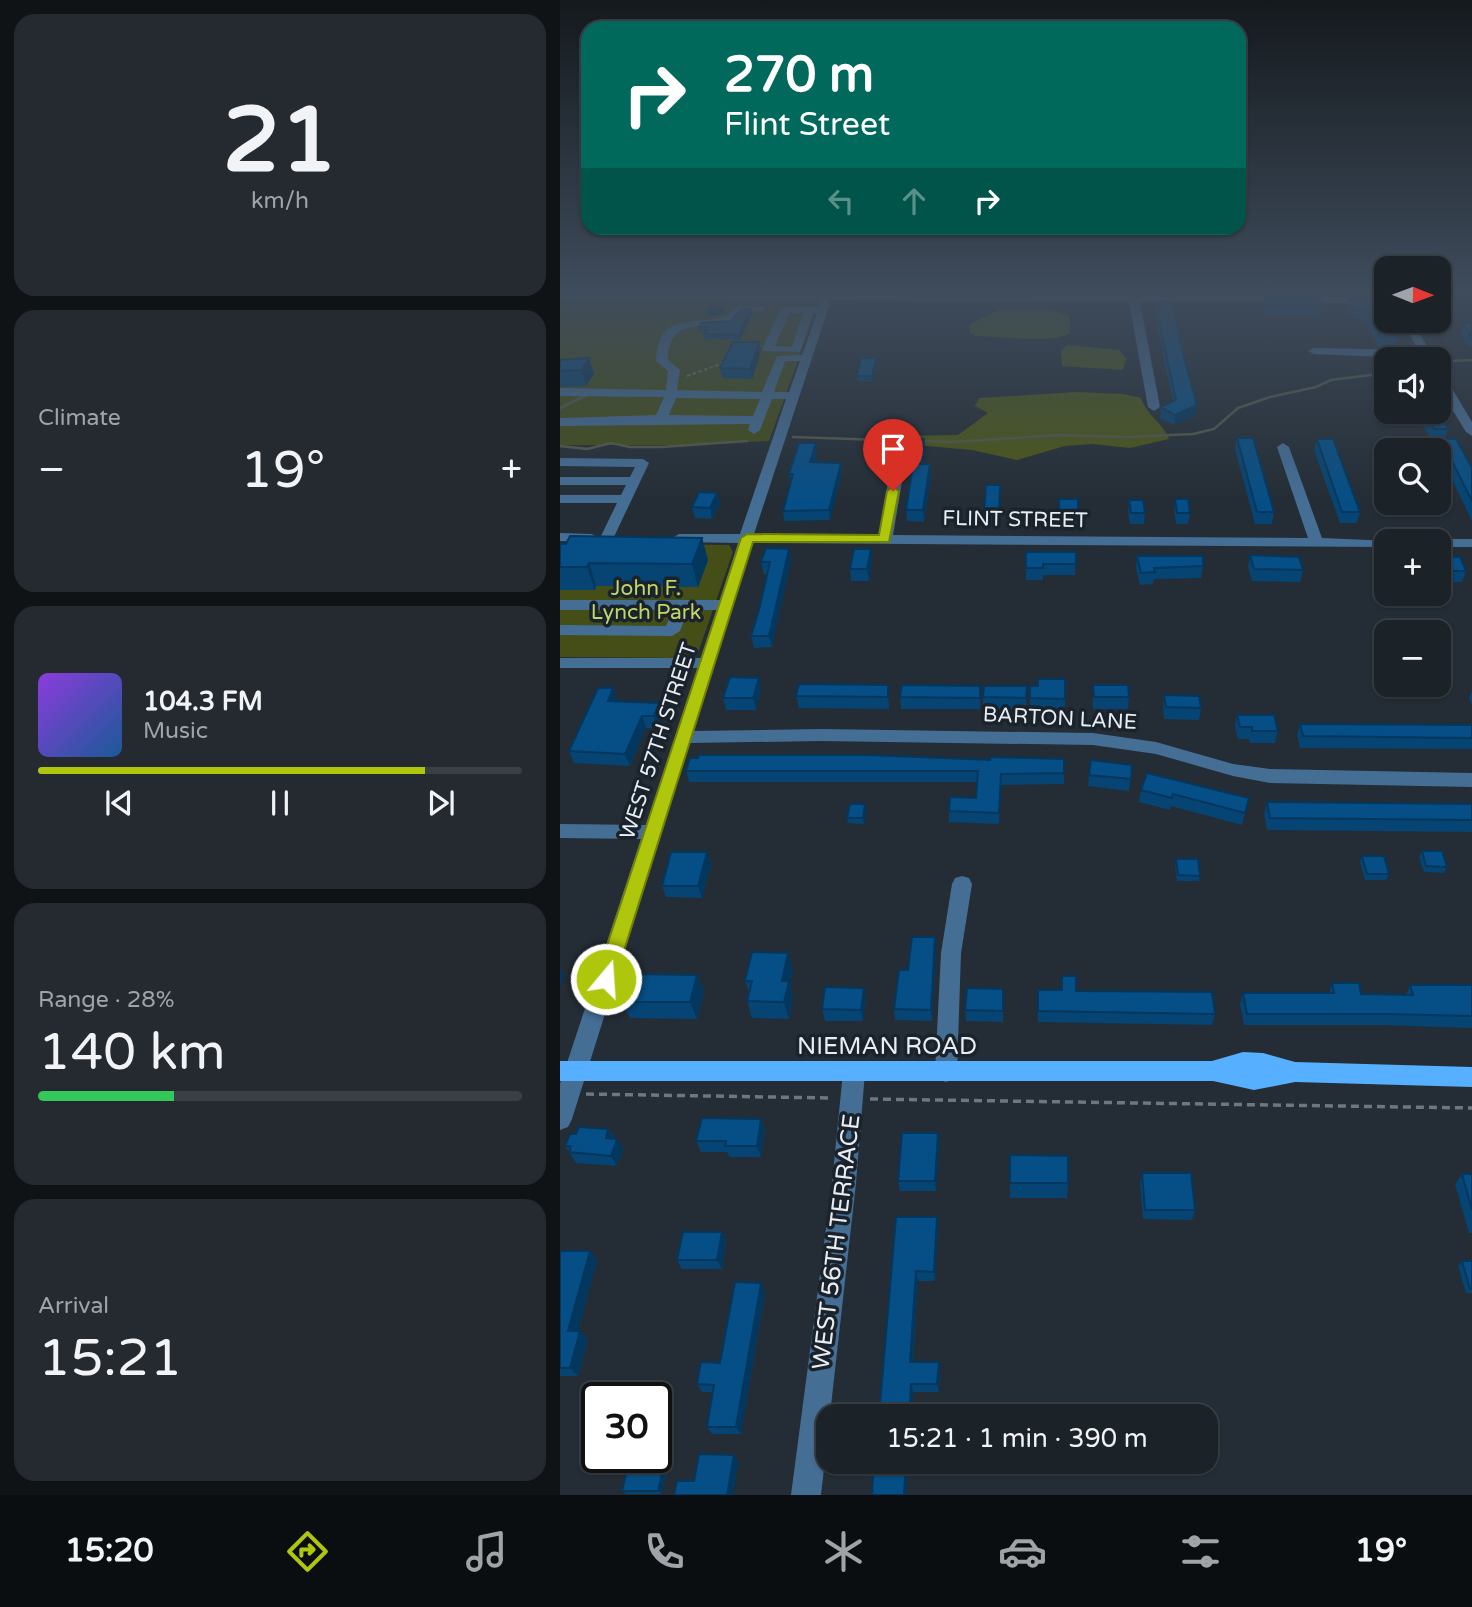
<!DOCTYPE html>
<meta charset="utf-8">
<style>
body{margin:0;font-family:"Varela Round",sans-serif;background:#242a30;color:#f1f3f6;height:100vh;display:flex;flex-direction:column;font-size:26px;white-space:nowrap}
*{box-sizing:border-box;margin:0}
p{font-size:23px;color:#a0a4a8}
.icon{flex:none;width:38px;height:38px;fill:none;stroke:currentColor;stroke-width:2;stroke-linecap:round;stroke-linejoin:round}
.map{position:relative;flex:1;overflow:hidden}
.side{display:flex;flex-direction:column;gap:14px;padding:14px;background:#0f1316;width:560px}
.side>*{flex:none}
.top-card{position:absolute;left:21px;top:21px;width:665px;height:214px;border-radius:21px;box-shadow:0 2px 5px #0004,0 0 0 2px #393f45;background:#00695c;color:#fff;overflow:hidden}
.needle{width:46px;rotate:91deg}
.fabs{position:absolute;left:814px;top:256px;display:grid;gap:14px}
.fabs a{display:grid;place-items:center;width:77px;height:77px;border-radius:14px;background:#1b2228;box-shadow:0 2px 5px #0004,0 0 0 2px #393f45;font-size:35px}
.speed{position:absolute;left:21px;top:1382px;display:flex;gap:14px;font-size:35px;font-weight:700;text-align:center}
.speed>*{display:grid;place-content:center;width:91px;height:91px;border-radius:50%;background:#1b2228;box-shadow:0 2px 5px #0004,0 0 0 2px #393f45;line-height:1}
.speed .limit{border:4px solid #111;border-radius:10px;background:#fff;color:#111}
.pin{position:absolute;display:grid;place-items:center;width:60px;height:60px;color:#fff;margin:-72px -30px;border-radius:50% 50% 50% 0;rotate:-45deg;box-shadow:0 0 7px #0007}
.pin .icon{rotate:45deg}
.me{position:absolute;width:77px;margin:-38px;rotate:18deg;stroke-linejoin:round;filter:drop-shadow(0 0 5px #0008)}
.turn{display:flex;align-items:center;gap:24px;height:147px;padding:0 28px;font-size:32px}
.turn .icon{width:91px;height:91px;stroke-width:2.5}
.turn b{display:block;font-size:49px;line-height:60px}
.lanes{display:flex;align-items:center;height:66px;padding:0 28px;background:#0003;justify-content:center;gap:35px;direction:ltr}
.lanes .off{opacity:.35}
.big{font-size:52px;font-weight:600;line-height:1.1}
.side .card{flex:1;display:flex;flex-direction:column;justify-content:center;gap:10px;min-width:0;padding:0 24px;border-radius:21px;background:#242a30}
.side .dial{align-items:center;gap:0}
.dial b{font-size:91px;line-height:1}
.song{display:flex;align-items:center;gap:21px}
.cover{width:84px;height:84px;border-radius:10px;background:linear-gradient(135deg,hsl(270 70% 55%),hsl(210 70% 35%))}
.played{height:7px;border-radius:4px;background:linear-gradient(90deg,#aec60c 80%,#393f45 80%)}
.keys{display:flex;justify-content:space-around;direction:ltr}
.heat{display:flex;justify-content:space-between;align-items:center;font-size:38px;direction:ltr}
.charge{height:10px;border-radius:5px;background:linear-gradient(90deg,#34c759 28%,#393f45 0)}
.trip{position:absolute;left:256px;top:1404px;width:402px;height:70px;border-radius:21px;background:#1b2228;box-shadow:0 2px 5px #0004,0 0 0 2px #393f45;font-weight:600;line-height:70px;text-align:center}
.tab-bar{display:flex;height:112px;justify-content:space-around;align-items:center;background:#0b0e10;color:#a0a4a8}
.tab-bar .icon{width:49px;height:49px}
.tab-bar .active{color:#aec60c}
.tab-bar b{font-size:32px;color:#f1f3f6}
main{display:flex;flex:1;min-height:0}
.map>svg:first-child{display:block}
.green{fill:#444e16}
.forest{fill:#4c5715}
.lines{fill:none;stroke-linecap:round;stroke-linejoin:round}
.stream{stroke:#54594a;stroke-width:2.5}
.path-far1{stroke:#6f767d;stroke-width:2;stroke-dasharray:3.5 2.5;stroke-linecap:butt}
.path{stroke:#6f767d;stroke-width:3.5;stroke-dasharray:8 5;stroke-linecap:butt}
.minor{fill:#456e95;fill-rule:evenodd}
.major{fill:#56afff;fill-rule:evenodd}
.wall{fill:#054473}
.shaded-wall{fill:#04375e}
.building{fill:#064f86;stroke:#04375e;stroke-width:2}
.route{fill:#aec60c;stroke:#718108;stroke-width:2}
.labels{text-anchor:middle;stroke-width:7;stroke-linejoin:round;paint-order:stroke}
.street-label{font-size:21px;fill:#e8edf3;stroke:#1a232b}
.park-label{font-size:21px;fill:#c2d666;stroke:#1a232b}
.near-street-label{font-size:24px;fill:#e8edf3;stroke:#1a232b}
</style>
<main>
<section class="side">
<div class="card dial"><b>21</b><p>km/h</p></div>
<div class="card"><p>Climate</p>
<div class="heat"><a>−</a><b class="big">19°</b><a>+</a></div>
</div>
<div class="card">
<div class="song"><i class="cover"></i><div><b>104.3 FM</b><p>Music</p></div></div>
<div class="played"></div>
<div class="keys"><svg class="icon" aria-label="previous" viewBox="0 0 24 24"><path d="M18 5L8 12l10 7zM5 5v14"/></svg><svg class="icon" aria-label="pause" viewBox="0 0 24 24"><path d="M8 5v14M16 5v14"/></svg><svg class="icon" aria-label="next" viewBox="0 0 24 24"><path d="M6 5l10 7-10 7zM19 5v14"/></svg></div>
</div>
<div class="card"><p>Range · 28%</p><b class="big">140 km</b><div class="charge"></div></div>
<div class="card"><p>Arrival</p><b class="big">15:21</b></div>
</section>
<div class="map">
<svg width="912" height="1495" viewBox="0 0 912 1495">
<rect width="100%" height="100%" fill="#242d35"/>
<path class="green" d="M0,299L260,300L209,441L132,445H0Z
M0,543L169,545L173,552L139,650L122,658L0,657Z"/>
<path class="forest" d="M440,309H489L510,316V333C493,344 439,336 416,336L409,332L410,324Z
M507,345L559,350L566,358L563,370L502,366L501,350Z
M518,392L564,394L581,398C587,416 603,423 609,439L570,448L532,444L505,446L457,460L412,450L323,442L329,436L398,435L428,413L415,406L419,398Z"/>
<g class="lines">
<path class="stream" d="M891,361L912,360
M0,408L25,396
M233,437L351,441
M359,441L393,442L498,435L567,437L633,434L654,429L678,408L710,397L756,387L771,380L826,373
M0,446L27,449L51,443L70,447H101L187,441"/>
<path class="path-far1" d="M127,376L163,363"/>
<path class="path" d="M26,1094L272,1098
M310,1099L912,1108"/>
<path class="minor" d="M0,293L826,297V303L580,302L600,407L594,411L588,407L569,302L271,300L194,534L319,535L330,470L337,466L344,470L333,535L748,538L717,447L723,443L729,447L762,538L832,541H826V547L193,543L134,731L261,729L533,733L596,742L673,764L710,769L912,773V787L710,783L673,776L596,754L533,745L261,741L130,743L12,1119L8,1127L0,1130V1084L81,839L0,838V824L86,825L138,668H0V658H141L157,610H128L120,631L112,636L0,635V625L106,626L113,610H0V600H160L178,543L119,542L112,538L119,534H180L226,399H212L200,430L194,434L188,430L190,424L0,426V418L96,415L104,397L0,396V388L106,390L108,371L96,361C98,314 127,325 161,318C168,317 171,309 178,306L204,307V311L181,312L172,323C141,329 109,317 108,360L120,370L117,390L202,392L217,356L242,355L257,313H253L240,352L204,351L202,349L220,310L225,307H259L261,300L0,299ZM229,313H243L232,347L215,346ZM225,361H240L229,392H214ZM116,398L200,399L193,416L109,415Z
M842,320H852L874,359L754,354L748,351L754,348L858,350Z
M878,372L884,375L912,422V436L906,432L878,386Z
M0,458L83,459L89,463L52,541L47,542L40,538L57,503H0V495H61L66,485H0V477H70L75,467L0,466Z
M0,533L32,534L39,538L32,542L0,541Z
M878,539H912V547H878V541H872Z
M402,876L409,878L412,884L401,953L397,1072L394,1079L386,1082L378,1079L375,1072L381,953L392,884L395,878Z
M294,1062L302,1065L305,1072L296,1183L261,1495H231L272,1183L283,1072L286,1065Z"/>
<path class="major" d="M683,1052L703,1053L735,1062L912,1067V1087L735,1082L694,1090L653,1081H0V1061H652Z"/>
</g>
<path class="wall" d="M698,293H752L751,294Z
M780,293H805V294H781Z
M704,295L762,305L760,315H705L702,305Z
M878,295L883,303L880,313H878Z
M788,296H814L837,337L835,347H819L805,320L792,319L786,305Z
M191,309L192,314L180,340L145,339V332H140L139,327L171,321Z
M597,312L623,354L637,405L635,416L614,425L600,418L601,407L613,402L596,322Z
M903,323H912V346H908L900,334Z
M199,342L201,351L192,379L162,378L160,368Z
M29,358L34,374L26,386L0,387V360Z
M316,358L317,363L312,382L297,381V376Z
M856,411H878L888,429L885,439L912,468V521L878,450H877L880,440H871Z
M677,438L714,512L712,524H695L675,449Z
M757,439L800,512L797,523H780L754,450Z
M256,443L257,453L255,462L281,463L282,473L270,520L224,521L223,511L231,482L229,474Z
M365,450L363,464H370L371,475L364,522L347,521L346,510L352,467H346L345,456Z
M157,493L160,504L152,519L135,518L132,507Z
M440,495L439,523H425L424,513Z
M499,499L518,514V526L499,525Z
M615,499L630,513L628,524H616L614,510Z
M569,500L585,513L584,524H570L568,511Z
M142,538L148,560L138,587L36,586L35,590H0V544Z
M466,552H516L515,575H483V580H466Z
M690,555L743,570L740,582L692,581L688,567Z
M577,556L643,566L641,578L594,579L593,584L580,585L576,568Z
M885,557L906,571L902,582H887L881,568Z
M231,560L212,647L194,648L191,636L199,610L208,574H204L201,562Z
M312,560L309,581H291L290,569Z
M328,685L329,709L239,708L236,696Z
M533,685L569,697L568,709H533Z
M420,686V709H341L340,697Z
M467,686L466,710L423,709V697Z
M470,686H478L505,699V711L470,710Z
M201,689L196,710H166L163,698Z
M912,691V705L909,698Z
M604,695L641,708L639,720L604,719L603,707Z
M57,700V702L99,703L103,715L98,728H86L70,766L14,763L9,751Z
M677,715L718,731L715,743H690L689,739H678L675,727Z
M740,724L912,725V749L740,748L737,735Z
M130,758L504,773V784L441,785L439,824L389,822V811L416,798L417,782H129L126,771Z
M572,765L569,791L528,786L529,775Z
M581,790L689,798L682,825L611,806L610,810L579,802Z
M707,802L912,804V832L707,830L704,814Z
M306,810L304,824L288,823L287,818Z
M862,851L887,867L884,873L864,872L859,857Z
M147,852L151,864L142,898L106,897L102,886Z
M802,856L829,874L826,880H805L800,862Z
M616,859L640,876L639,881H617L615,865Z
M375,937L376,948L372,1021L335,1020L334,1009L348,970Z
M228,953L233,970L230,984L233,998L229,1019L192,1018L187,1001L189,992L185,981Z
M137,975L144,991L137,1019L70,1018L62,1002Z
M502,976L516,991L655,1014L652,1025L478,1022V990H501Z
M772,983L801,994L846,995L850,985H912V1028L822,1025H684L680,1004L683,993H769Z
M443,989V1022L406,1021L405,1010Z
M306,999L303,1021H265L262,1009Z
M201,1119L205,1129L201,1157H169L167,1152H141L136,1141Z
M48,1129L54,1138L57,1139L63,1149L57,1166L16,1163L5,1146L16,1134Z
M378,1133L379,1143L376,1191H340L338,1181Z
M450,1155L508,1183L507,1198H450Z
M582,1173L635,1210L632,1220L583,1219L580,1183Z
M902,1174H912V1233H909L895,1184Z
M336,1217H377L378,1227L375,1281H358L353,1362L380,1371L379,1392H353L351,1416H319Z
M166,1241L162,1269H122L117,1260Z
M0,1251H30L37,1260L18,1331H20L28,1340L18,1376H0Z
M902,1261H912V1293H906L898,1266Z
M205,1292L181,1434H152L147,1427L153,1392H142L137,1384L160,1363Z
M109,1441L112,1444L102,1494H66L62,1491Z"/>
<path class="shaded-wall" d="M164,308L165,313L160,315L148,317L147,312Z
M191,309L192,314L180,340L179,335Z
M199,342L201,351L192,379L190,369Z
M29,358L34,374L26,386L21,370Z
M316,358L317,363L312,382V376Z
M637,405L635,416L614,425L615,415Z
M364,439L365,450L362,467V456Z
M256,443L257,453L252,473L250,462Z
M281,463L282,473L270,520L269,510Z
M370,464L371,475L364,522L363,510Z
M157,493L160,504L152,519L150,508Z
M142,538L148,560L138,587L132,564Z
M229,549L231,560L212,647L209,636Z
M311,549L312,560L309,581L307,569Z
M29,563L36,586L35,590L27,567Z
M199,678L201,689L196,710L193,698Z
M53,688L57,700L52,713L48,701Z
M99,703L103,715L98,728L94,716Z
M82,716L86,728L70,766L65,754Z
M305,804L306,810L304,824L303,818Z
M147,852L151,864L142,898L138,886Z
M375,937L376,948L372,1021L371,1010Z
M228,953L233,970L230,984L233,998L229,1019L224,1002L222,981Z
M0,967L4,976L0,987Z
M137,975L144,991L137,1019L130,1002Z
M304,988L306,999L303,1021L301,1010Z
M201,1119L205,1129L201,1157L197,1146Z
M48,1129L54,1140L46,1138Z
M378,1133L379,1143L376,1191L375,1181Z
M57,1139L63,1149L57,1166L51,1156Z
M377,1217L378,1227L375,1281L374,1272Z
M162,1232L166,1241L162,1269L157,1260Z
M30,1251L37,1260L16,1340L8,1331Z
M356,1271L358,1281L352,1370L350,1362Z
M201,1283L205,1292L181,1434L176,1427Z
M20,1331L28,1340L18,1376L10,1368Z
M379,1362L380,1371L379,1392L377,1384Z
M351,1384L353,1392L351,1416H349Z
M109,1441L112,1444L102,1494L98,1491Z
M174,1455L179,1462L173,1495H167Z
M346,1461H347L348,1464L346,1495H344Z"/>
<path class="building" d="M704,295H758L762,305H707Z
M878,295L883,303H878Z
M788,296H814L826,317V320H828L837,337L821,336L807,310L795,309Z
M599,302H613L623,354L637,405L615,415L601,407L616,400L597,312Z
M149,308H164L159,310L147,312Z
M191,309L179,335L144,334L148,327H139L141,323L171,321L181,310Z
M903,323H912V336H911Z
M173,342H199L190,369L160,368Z
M29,358L21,370L0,371V360Z
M301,358H316L312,376H297Z
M865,411H878L888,429H874Z
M348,438L364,439L362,456H345Z
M677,438H693L714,512H697Z
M757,439H773L800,512H782Z
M881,439H896L912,468V501Z
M239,443H256L250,462L281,463L269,510L223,511L233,474H229Z
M353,464H370L363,510H346Z
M426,485H440L439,513H424Z
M139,492L157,493L150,508L132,507Z
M499,499H518V514H499Z
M615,499H628L630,513H617Z
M569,500H583L585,513H571Z
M10,536L142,538L132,564L29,563L27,567H0V544H6Z
M206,548L229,549L209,636H191L199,610L210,562H201Z
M294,549H311L307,569H290Z
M466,552H516V564H483V568H466Z
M690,555L739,557L743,570L694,569Z
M577,556H643V566L594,568L595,572L581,573Z
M885,557H900L906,571H891Z
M170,677L199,678L193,698H163Z
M478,679H505V699L470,698V686H478Z
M239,684L328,685V697L236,696Z
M342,685L420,686V698L340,697Z
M533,685H568L569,697H534Z
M424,686H467L466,698L423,697Z
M38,688H53L48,701L99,703L94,716H82L65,754L9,751Z
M604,695L639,696L641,708L606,707Z
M677,715H714L718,731H692V727H680Z
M740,724L912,725V738L743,736Z
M139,755H308L407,759L430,760L431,757L504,759V773L441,774L439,813L389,811L390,797L416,798L418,771H126L130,758H138Z
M531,760L572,765L571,779L529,775Z
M587,773L689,798L685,813L613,794L612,798L581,790Z
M707,802L912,804V820L710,818Z
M290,804H305L303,818H287Z
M862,851H882L887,867L866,866Z
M111,852H147L138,886H102Z
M802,856H824L829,874H807Z
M616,859H638L640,876L618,875Z
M352,937H375L371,1010L334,1009L339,970H348Z
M192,952L228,953L222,981H229L224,1002L187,1001L192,981H185Z
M70,974L137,975L130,1002H62Z
M502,976H516V991L652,992L655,1014L478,1011V990H502Z
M772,983H799L801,994L853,995L850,985H912V1016L828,1014H687L683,993H774Z
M265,987L304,988L301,1010L262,1009Z
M407,988L443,989V1011L405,1010Z
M142,1118L201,1119L197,1146H165L166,1141H136Z
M19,1127L48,1129L46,1138L57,1139L51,1156L9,1152L11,1146H5L10,1134H16Z
M342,1133H378L375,1181H338Z
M450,1155L508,1156V1183H450Z
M582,1173H631L635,1210H585Z
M902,1174H912V1210Z
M336,1217H377L374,1272L356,1271L350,1362H379L377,1384H351L349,1416H319Z
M123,1232H162L157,1260H117Z
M0,1251H30L8,1331H20L10,1368H0Z
M902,1261H912V1289H910Z
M175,1282L201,1283L176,1427H147L154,1385L137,1384L141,1362L160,1363Z
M96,1441H109L98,1491H62L70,1458H96Z
M139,1454L174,1455L167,1495H114L117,1481H134Z
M314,1461H346L344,1495H312Z"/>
<linearGradient id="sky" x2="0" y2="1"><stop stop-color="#14191d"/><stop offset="0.58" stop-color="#3f4c5c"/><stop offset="1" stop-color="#3f4c5c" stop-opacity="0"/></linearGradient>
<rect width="912" height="502" fill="url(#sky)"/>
<path class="route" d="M333,487L339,491L329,542H193L55,979L52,985L46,987L39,985L36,979L181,538L187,534L319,535L327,491Z"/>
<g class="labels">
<g class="street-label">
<text transform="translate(455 519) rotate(1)" y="7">FLINT STREET</text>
<text transform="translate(500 718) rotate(3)" y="7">BARTON LANE</text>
<text transform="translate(98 741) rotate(-72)" y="7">WEST 57TH STREET</text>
</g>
<g class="park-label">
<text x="86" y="595">John F.<tspan x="86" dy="24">Lynch Park</tspan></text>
</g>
<g class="near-street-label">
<text x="327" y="1054">NIEMAN ROAD</text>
<text transform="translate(276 1242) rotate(-83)" y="8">WEST 56TH TERRACE</text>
</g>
</g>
</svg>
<div class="fabs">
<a><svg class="needle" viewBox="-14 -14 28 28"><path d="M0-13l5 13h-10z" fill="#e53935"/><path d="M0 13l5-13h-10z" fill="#a0a4a8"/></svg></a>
<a><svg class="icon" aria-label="sound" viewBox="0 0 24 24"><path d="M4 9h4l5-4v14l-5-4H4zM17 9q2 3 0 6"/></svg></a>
<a><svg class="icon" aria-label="search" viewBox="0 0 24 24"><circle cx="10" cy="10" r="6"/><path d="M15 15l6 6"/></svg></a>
<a>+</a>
<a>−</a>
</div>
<div class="speed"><div class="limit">30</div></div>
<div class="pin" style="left:333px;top:491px;background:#d93025"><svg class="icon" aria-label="arrive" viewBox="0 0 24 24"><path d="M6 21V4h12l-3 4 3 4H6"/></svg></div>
<svg class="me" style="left:46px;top:979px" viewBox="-20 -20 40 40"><circle r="17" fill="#aec60c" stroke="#fff" stroke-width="3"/><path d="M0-11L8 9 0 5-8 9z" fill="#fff"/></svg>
<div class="trip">15:21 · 1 min · 390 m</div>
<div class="top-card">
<div class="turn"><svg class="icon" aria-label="right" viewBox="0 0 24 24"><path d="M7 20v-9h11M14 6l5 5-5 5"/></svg><div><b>270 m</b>Flint Street</div></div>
<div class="lanes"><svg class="icon off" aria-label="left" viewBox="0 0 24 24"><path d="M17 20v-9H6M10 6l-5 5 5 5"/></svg><svg class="icon off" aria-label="ahead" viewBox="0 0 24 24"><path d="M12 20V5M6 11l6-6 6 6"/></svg><svg class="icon" aria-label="right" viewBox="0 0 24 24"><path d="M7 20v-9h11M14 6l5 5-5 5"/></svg></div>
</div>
</div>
</main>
<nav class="tab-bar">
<b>15:20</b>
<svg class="icon active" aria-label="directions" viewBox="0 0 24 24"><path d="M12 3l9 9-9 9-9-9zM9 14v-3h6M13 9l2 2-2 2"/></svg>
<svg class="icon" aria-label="music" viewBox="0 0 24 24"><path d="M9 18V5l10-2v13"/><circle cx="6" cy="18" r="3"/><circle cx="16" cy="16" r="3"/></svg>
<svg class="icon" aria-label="phone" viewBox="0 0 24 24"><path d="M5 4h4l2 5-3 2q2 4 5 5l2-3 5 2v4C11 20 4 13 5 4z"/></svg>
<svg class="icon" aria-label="climate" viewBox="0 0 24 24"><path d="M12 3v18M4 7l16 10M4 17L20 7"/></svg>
<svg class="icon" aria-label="car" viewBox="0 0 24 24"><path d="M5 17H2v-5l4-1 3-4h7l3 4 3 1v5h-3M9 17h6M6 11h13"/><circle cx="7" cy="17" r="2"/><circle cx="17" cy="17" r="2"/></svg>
<svg class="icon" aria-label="filters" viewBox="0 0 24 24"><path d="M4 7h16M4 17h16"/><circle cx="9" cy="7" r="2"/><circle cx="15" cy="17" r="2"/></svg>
<b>19°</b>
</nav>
